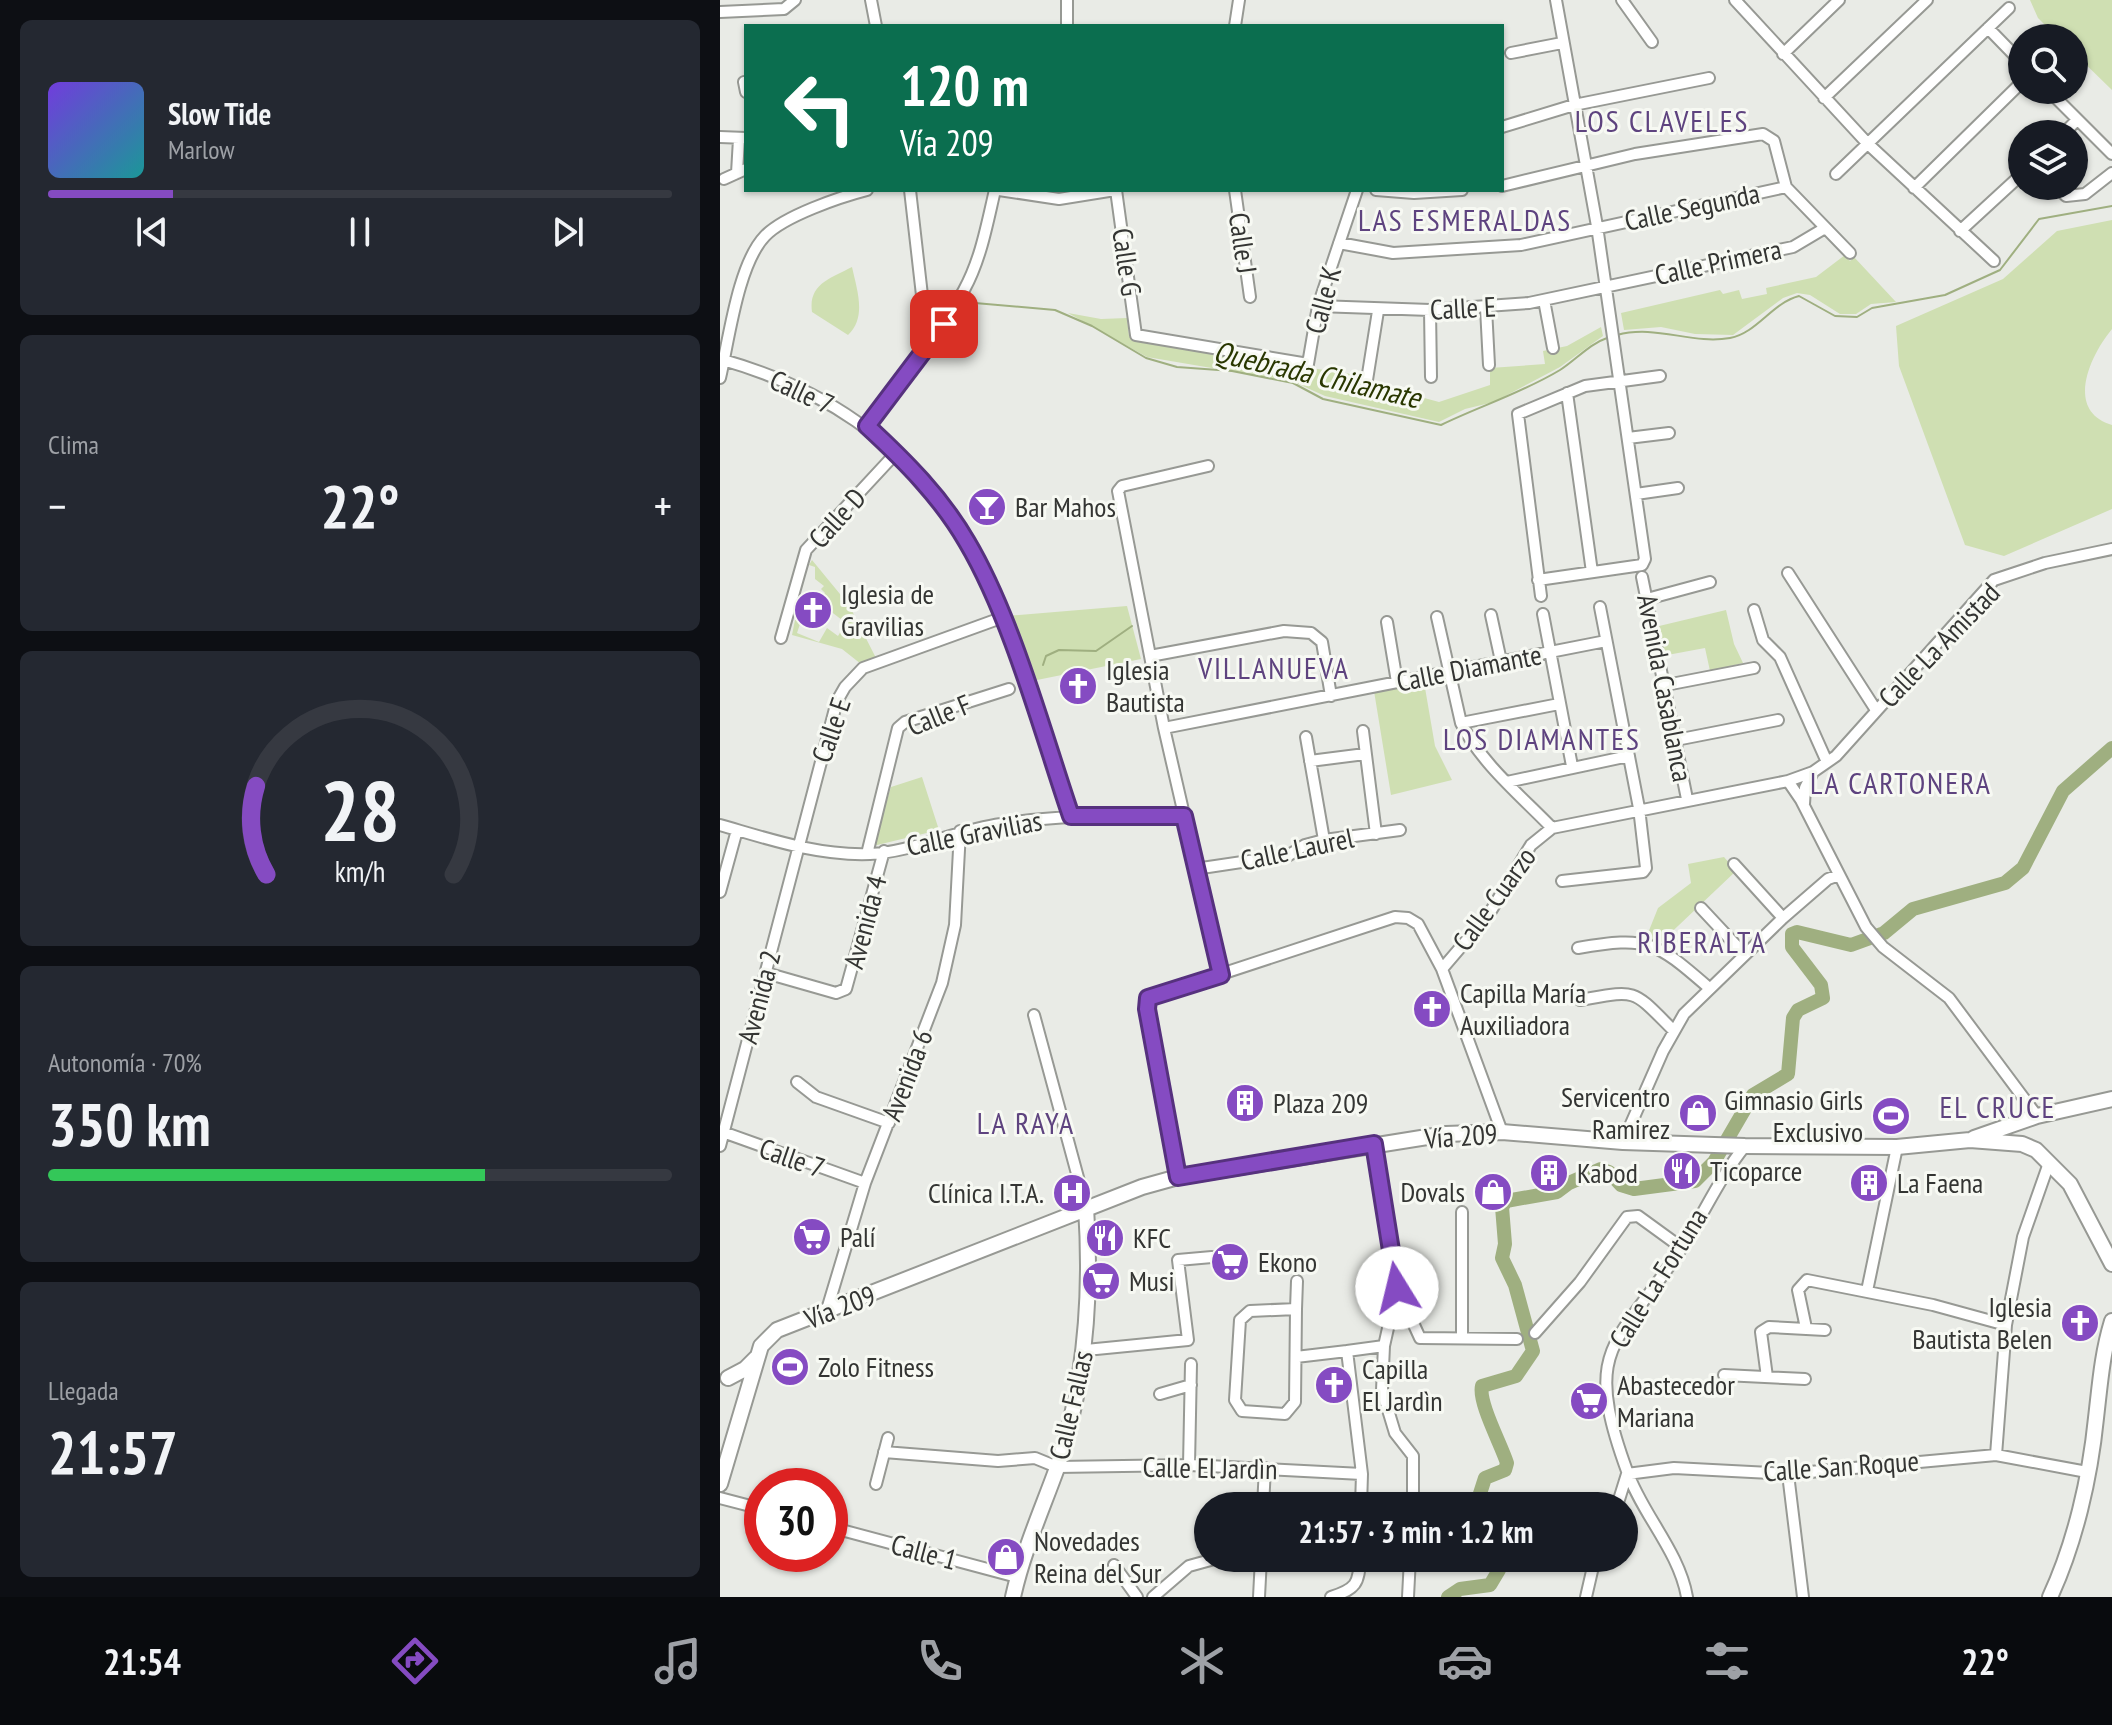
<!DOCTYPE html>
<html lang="es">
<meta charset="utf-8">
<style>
body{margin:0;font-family:"PT Sans Narrow",sans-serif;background:#242831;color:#f1f3f6;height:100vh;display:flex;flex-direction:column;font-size:30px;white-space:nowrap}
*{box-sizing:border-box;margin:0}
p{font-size:26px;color:#9ea1a6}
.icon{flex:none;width:44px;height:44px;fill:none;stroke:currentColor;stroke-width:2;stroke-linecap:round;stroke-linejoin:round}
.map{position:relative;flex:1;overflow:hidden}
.details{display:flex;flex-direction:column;gap:20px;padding:20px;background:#0d0f14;width:720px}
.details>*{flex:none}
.guide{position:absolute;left:24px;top:24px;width:760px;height:168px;border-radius:0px;box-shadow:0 2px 6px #0004;background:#0b6e4f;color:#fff;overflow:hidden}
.fabs{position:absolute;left:1288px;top:24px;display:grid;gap:16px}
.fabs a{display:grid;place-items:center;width:80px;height:80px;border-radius:50%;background:#171b24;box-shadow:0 2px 6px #0004;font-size:40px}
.speed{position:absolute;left:24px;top:1468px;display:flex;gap:16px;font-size:40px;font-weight:700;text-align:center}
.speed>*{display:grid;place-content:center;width:104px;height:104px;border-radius:50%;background:#171b24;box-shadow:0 2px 6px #0004;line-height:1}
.speed .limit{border:12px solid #d22;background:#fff;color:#111}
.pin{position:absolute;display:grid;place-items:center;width:68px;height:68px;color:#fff;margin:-34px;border-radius:16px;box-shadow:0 4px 12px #0006}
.me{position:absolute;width:88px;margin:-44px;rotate:351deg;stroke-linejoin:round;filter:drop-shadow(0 0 6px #0008)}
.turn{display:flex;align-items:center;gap:28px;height:168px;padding:0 24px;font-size:36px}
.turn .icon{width:104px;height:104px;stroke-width:2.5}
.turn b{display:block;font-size:56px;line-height:68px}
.big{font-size:60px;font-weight:800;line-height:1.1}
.details .card{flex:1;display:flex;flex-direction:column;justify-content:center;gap:12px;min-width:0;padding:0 28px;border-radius:12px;background:#242831}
.details .dial{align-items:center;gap:0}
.dial svg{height:208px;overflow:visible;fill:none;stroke:#363941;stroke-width:7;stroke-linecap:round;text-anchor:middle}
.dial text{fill:#f1f3f6;stroke:none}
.song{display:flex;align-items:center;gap:24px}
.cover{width:96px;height:96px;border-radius:12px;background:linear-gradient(135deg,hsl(260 70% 55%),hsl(180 70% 35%))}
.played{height:8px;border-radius:4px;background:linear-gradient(90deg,#854bc2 20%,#363941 20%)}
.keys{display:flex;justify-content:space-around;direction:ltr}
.heat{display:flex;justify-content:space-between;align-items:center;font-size:44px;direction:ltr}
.charge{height:12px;border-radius:6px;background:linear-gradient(90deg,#34c759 70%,#363941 0)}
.trip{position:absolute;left:474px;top:1492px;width:444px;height:80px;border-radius:40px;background:#171b24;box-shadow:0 2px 6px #0004;font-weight:800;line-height:80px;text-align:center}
.dock{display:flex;height:128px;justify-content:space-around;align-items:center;background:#090b0e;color:#9ea1a6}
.dock .icon{width:56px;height:56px}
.dock .selected{color:#854bc2}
.dock b{font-size:36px;color:#f1f3f6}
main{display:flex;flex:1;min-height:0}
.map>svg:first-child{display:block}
.green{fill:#cfdfb2}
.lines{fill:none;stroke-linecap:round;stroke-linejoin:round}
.stream{stroke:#9faf80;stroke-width:2}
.river{stroke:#9faf80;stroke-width:14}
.street-casing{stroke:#979994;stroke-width:14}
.secondary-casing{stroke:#979994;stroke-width:18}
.street{stroke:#fff;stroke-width:10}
.secondary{stroke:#fff;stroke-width:14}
.route-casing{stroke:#56317e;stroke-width:20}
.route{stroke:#854bc2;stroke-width:14}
.labels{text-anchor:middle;stroke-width:6;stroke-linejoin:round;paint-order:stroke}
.street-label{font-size:28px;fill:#343533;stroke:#f7f9f3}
.poi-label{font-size:28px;fill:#343533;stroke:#f7f9f3;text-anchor:start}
.neighbourhood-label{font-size:30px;letter-spacing:2px;fill:#5e437f;stroke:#f7f9f3}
.water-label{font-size:30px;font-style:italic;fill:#293700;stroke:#f7f9f3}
</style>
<main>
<section class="details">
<div class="card">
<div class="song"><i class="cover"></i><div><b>Slow Tide</b><p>Marlow</p></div></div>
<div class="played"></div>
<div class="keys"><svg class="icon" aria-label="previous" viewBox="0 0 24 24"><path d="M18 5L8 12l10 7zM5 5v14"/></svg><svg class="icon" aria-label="pause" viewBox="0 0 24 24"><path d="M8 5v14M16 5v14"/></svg><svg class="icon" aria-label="next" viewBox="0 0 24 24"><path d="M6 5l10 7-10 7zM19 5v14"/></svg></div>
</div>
<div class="card"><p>Clima</p>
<div class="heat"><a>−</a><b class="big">22°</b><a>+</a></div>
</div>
<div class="card dial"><svg viewBox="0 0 100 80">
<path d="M14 69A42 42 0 1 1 86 69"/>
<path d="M14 69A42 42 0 0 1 10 35" stroke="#854bc2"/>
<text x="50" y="56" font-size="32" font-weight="700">28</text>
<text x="50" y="72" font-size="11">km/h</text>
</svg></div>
<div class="card"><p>Autonomía · 70%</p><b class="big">350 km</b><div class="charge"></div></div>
<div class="card"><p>Llegada</p><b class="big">21:57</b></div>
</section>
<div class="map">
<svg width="1392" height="1597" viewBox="0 0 1392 1597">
<rect width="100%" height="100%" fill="#e9ebe6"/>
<path class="green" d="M1310,0H1392V90L1354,53V38H1338L1318,18Z
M1392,220V329C1369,357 1345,411 1392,425V509L1284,556L1245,545L1179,366L1176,326L1283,279L1337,231Z
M1125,255L1130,261L1134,257L1176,302L1151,304L1136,314H1120L1090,295L1077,293L1063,298L1013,335L975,334L941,327L904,330L901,313L1000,290L1003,294L1019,290L1022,299L1047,294L1046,288L1096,277Z
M132,267C137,290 147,317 128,335L92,312C88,284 111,278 132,267Z
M348,313L381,319L407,318L409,336L415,341L644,376L643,395L686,393L719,402L770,385V368L825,364L823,351L847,346L881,327L883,336L840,367L774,402L745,409L719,422L605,396L574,382L427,357Z
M92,560L129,605L156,658L141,664L122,649L72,635L75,620L81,621L77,633L99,642L107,628L118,636L126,623L97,601L105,593L101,589L104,586L95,579V567L89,565Z
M407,606L421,659L312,681L286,616Z
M1006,610L1014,644L1023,663L990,671L985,648L942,656L935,627Z
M704,682L715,746L732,780L671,795L654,691Z
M202,777L219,830L153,846L171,787Z
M1004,857L1016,871L939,944L926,938L938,908L971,883L968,864Z"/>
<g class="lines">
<path class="stream" d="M255,303L335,310L372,326L426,358L457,367L512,371L573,383L603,399L721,425C760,406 802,393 840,370C856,360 869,344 887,338
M897,335C936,324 972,345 1010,338C1037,333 1052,303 1079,296L1115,316L1137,317L1152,308L1225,295L1280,270L1319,219L1392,206
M323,665L326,656L339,650L376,651L412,626"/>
<path class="river" d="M756,1506L765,1478L785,1470L787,1463C781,1444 758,1402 762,1386L796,1376L813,1351L795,1285L782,1258L785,1244L782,1207L786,1201L837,1192L849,1183L881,1169L889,1172L901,1185L914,1189L975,1181L994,1162L1033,1095L1068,1074L1073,1018L1078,1010L1103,998L1101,985L1072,947V934L1077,932L1131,945L1164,933L1193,909L1285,883L1303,868L1343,791L1392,748
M728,1597L740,1589L770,1585L779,1570V1558"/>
<g class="street-casing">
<path id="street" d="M151,0L156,26
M902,0L932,42
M1015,0L1148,144L1274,261
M0,12L64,9L75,0
M347,26V0
M515,26L519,0
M1268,28L1302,63
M791,53L842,43
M1063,54L1119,0
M24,82L26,92
M1328,90L1392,154
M1104,98L1207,0
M782,127L854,105L989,78
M1343,134L1357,120
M0,137L26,138
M17,173L19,139
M1116,174L1289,8
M4,179L26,169
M782,186L915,154L1043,134L1054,141L1066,187L1130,253
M1336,186L1346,196L1365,194L1392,173
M1194,188L1302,82
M190,190L203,304L210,316L224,324
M279,190L339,199L395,190
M396,190L416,335L588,364L598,306L637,190
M515,190L530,297
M656,190L694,193L742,190
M1240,231L1302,174
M619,243L673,253L801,245L1066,187
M824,300L833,348
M598,306L710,310L809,303L1073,247L1105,228
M766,308L769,365
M710,310L711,377
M0,359C244,428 278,603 351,816
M0,378C9,339 18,264 45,236C64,216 120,197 147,190
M647,380L658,311
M847,393L872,572
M147,426C181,383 218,339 244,290C261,259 267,224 275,190
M908,438L949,433
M488,466L402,486L398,491L444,728L501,975
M916,494L958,488
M1068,573L1156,710
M922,577L967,799
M818,580L922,565L925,559L877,226L836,0
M821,596L798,414L865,386L940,376
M927,599L990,582
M1034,610L1043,640L1060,657L1107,762
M823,614L852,766
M771,615L781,661
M717,617L741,723C762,764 800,795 832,828
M667,622L677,682
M61,638L86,550L176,453
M430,656L564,631L591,633L602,642L611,696
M946,685L1034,668
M741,723L839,704
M444,728L886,641
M643,731L656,834
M586,737L604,840
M956,740L1058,720
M590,761L645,754
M1068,781L1081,800L1146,927L1163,947L1229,998L1317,1116
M787,782L909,756
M1084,804L1085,788L1093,772
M0,825C49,839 98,856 150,854C191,852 238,830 281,824C341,814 402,816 464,816
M147,854L178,728L185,722L289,689
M1014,864L1063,918
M475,869L569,855L585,845L604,840L680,830
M842,881L923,872L926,868L919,808L880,607
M0,892L17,830
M981,908L1024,954
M858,948C928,936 935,941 988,987
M722,969L769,914L811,845L832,828L1068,781L1093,772L1116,756L1274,580L1325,563L1392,549
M46,973L116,993L126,989L164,851
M860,1000C918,990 911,988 953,1030
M314,1015L366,1207
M77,1082L96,1097L169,1123
M0,1131L145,1183
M903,1142L943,1051L964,1014L1063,918L1108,879L1119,875
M0,1146L117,701L125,687L143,668L281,618
M458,1177L427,1009L428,998L675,917L688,918L698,924L722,969L782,1132
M678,1290L700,1338L797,1339
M1147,1291L1177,1147
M576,1309L575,1402L565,1414L522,1411L515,1400L520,1320L530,1311Z
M576,1309L577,1281
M106,1313L145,1183L222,983L235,925L240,831
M1086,1328L1078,1290L1087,1280L1213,1305L1286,1325
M815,1333L860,1282L907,1217L918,1216L962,1248
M742,1337V1212
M664,1346L662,1390L675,1433L693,1456V1506
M366,1350L468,1340L458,1260L492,1257
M576,1357L627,1351
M1004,1375L1085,1379
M1047,1377L1041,1332L1049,1327L1105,1330
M440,1394L471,1385
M164,1452L278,1461L315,1458L337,1467L469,1465L642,1474
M1276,1455L1286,1325L1303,1237L1329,1163
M469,1465L471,1364
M1068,1474L1083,1597
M156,1484L168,1438
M0,1498L42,1509
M543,1506L545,1468
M641,1506L642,1474L627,1351L664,1346L677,1288L654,1144
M897,1506L907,1474L954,1468L1068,1474L1276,1455L1367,1472
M110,1527L297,1577
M394,1565L417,1597
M433,1597L469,1566L498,1558
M539,1597L541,1558
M611,1597C636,1589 639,1584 640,1558
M688,1597L690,1558
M866,1597L875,1558
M967,1597C959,1551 922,1514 907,1471C861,1345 897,1346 961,1249C984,1214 999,1178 1025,1146"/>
</g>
<g class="secondary-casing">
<path id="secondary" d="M1254,1138L1317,1116L1392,1099
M8,1378L25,1369L36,1358
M0,1484L41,1346L57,1330L422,1187L458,1177L726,1134L782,1132L903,1142L1025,1146L1177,1147L1250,1140L1302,1144L1316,1150L1350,1184L1392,1264
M293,1597C303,1552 321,1512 337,1468C366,1383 372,1296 366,1207
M1330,1597C1355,1543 1370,1478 1376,1418C1380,1384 1382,1354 1392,1321"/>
</g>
<use href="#street" class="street"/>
<use href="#secondary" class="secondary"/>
</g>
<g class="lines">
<g class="route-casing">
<path id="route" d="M224,324L147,426C185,461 221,497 247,542C292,618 322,731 351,816H464L501,975L428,998L427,1009L458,1177L654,1144L677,1288"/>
</g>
<use href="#route" class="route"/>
</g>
<defs>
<g id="bar-disc" transform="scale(2)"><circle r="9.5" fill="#854bc2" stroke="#f7f9f3"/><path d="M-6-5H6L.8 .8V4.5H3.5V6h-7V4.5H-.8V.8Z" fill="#fff"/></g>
<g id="church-disc" transform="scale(2)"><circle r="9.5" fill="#854bc2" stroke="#f7f9f3"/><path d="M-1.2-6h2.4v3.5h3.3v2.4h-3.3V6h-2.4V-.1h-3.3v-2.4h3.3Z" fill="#fff"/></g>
<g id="building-disc" transform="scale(2)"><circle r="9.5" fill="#854bc2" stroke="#f7f9f3"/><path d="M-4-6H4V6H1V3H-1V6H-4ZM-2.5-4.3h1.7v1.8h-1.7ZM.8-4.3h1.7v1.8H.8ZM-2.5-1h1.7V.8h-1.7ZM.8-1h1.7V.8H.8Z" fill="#fff"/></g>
<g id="shop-disc" transform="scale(2)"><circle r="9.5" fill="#854bc2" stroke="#f7f9f3"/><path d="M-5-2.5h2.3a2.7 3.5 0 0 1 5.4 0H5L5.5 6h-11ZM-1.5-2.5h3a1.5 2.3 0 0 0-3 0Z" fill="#fff"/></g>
<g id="stadium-disc" transform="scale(2)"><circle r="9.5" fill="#854bc2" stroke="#f7f9f3"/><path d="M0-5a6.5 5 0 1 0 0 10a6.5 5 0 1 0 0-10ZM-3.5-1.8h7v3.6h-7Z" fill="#fff"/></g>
<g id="restaurant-disc" transform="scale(2)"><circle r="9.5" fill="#854bc2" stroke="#f7f9f3"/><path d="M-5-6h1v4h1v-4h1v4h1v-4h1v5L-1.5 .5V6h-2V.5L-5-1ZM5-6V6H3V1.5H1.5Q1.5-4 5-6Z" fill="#fff"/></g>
<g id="hospital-disc" transform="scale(2)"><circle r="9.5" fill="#854bc2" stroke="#f7f9f3"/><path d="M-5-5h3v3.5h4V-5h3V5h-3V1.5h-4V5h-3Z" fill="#fff"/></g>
<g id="supermarket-disc" transform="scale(2)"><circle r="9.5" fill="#854bc2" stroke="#f7f9f3"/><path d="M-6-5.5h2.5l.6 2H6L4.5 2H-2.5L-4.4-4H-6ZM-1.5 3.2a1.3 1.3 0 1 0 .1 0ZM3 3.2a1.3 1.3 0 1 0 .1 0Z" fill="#fff"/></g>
</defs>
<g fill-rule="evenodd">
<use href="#bar-disc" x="267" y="507"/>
<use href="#church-disc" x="93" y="610"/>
<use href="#church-disc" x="358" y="686"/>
<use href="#church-disc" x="712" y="1009"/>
<use href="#building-disc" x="525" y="1103"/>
<use href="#shop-disc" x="978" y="1113"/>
<use href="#stadium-disc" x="1171" y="1116"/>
<use href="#restaurant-disc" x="962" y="1171"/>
<use href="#building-disc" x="829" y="1173"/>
<use href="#building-disc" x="1149" y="1183"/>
<use href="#shop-disc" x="773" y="1192"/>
<use href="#hospital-disc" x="352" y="1193"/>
<use href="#supermarket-disc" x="92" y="1237"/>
<use href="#restaurant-disc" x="385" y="1238"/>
<use href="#supermarket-disc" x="510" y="1262"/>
<use href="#supermarket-disc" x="381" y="1281"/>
<use href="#church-disc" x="1360" y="1323"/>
<use href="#stadium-disc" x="70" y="1367"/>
<use href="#church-disc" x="614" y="1385"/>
<use href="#supermarket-disc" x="869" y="1401"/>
<use href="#shop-disc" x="286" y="1557"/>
</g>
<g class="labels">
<g class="street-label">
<text transform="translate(972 207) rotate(-12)" y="10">Calle Segunda</text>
<text transform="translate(523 243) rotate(82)" y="10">Calle J</text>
<text transform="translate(407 262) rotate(82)" y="10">Calle G</text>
<text transform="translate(998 262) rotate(-12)" y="10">Calle Primera</text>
<text transform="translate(603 300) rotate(-75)" y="10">Calle K</text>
<text transform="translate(743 308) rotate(-3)" y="10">Calle E</text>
<text transform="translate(82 392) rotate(25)" y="10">Calle 7</text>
<text transform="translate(117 518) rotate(-48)" y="10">Calle D</text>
<text transform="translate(1219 645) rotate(-46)" y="10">Calle La Amistad</text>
<text transform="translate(749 668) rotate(-11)" y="10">Calle Diamante</text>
<text transform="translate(945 688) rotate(79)" y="10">Avenida Casablanca</text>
<text transform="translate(219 715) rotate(-22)" y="10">Calle F</text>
<text transform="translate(111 730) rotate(-71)" y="10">Calle E</text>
<text transform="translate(254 833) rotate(-11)" y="10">Calle Gravilias</text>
<text transform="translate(577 849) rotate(-12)" y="10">Calle Laurel</text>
<text transform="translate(774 899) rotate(-54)" y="10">Calle Cuarzo</text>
<text transform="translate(145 922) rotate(-75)" y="10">Avenida 4</text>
<text transform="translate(39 997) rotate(-75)" y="10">Avenida 2</text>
<text transform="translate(187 1075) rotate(-69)" y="10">Avenida 6</text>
<text transform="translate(741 1136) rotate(-4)" y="10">Vía 209</text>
<text transform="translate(72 1158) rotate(19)" y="10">Calle 7</text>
<text transform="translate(938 1278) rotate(-58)" y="10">Calle La Fortuna</text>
<text transform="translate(120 1307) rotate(-21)" y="10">Vía 209</text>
<text transform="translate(351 1405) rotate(-77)" y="10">Calle Fallas</text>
<text transform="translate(1121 1466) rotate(-4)" y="10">Calle San Roque</text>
<text transform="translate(490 1468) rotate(1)" y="10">Calle El Jardìn</text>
<text transform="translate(204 1552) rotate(15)" y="10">Calle 1</text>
</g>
<g class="poi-label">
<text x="295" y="517">Bar Mahos</text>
<text x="121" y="604">Iglesia de<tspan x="121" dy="32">Gravilias</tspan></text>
<text x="386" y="680">Iglesia<tspan x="386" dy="32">Bautista</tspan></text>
<text x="740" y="1003">Capilla María<tspan x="740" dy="32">Auxiliadora</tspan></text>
<text x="950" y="1107" text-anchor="end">Servicentro<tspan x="950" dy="32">Ramirez</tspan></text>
<text x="1143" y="1110" text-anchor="end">Gimnasio Girls<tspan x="1143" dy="32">Exclusivo</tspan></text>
<text x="553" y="1113">Plaza 209</text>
<text x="990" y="1181">Ticoparce</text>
<text x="857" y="1183">Kabod</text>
<text x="1177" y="1193">La Faena</text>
<text x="745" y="1202" text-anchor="end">Dovals</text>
<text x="324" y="1203" text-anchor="end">Clínica I.T.A.</text>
<text x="120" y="1247">Palí</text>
<text x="413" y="1248">KFC</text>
<text x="538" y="1272">Ekono</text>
<text x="409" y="1291">Musi</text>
<text x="1332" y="1317" text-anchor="end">Iglesia<tspan x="1332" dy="32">Bautista Belen</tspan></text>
<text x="98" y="1377">Zolo Fitness</text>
<text x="642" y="1379">Capilla<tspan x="642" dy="32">El Jardìn</tspan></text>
<text x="897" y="1395">Abastecedor<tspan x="897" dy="32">Mariana</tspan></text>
<text x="314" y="1551">Novedades<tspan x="314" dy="32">Reina del Sur</tspan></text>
</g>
<g class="neighbourhood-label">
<text x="942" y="132">LOS CLAVELES</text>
<text x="745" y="231">LAS ESMERALDAS</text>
<text x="554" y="679">VILLANUEVA</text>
<text x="822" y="750">LOS DIAMANTES</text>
<text x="1181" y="794">LA CARTONERA</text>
<text x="982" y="953">RIBERALTA</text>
<text x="1278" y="1118">EL CRUCE</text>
<text x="306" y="1134">LA RAYA</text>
</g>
<g class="water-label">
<text transform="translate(597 375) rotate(13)" y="10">Quebrada Chilamate</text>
</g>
</g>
</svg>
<div class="fabs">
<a><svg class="icon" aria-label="search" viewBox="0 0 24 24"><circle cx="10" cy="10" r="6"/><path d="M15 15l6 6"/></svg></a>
<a><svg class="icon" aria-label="layers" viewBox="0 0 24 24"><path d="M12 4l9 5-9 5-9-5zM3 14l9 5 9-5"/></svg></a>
</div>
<div class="speed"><div class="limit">30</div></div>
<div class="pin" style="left:224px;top:324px;background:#d93025"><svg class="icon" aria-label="arrive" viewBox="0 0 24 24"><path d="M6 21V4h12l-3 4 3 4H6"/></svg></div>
<svg class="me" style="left:677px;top:1288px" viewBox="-20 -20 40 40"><circle r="19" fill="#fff"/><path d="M0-13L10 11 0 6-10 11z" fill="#854bc2"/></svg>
<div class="trip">21:57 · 3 min · 1.2 km</div>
<div class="guide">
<div class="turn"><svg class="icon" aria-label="left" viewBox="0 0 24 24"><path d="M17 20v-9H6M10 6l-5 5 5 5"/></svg><div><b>120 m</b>Vía 209</div></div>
</div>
</div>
</main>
<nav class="dock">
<b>21:54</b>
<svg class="icon selected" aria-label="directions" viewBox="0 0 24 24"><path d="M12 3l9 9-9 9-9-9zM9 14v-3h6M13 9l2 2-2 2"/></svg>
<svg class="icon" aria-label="music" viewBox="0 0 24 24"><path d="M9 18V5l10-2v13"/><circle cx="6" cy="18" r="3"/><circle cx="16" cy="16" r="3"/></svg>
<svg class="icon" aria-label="phone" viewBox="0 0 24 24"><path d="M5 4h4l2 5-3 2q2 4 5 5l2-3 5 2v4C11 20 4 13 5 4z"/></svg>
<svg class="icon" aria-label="climate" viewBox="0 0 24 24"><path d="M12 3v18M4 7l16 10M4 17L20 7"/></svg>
<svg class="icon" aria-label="car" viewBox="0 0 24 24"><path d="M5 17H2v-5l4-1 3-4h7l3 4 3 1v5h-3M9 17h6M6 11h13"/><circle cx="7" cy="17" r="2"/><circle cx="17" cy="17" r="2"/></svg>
<svg class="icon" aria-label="filters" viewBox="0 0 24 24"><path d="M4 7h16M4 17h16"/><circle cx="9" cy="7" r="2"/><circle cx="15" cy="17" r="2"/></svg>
<b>22°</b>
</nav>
